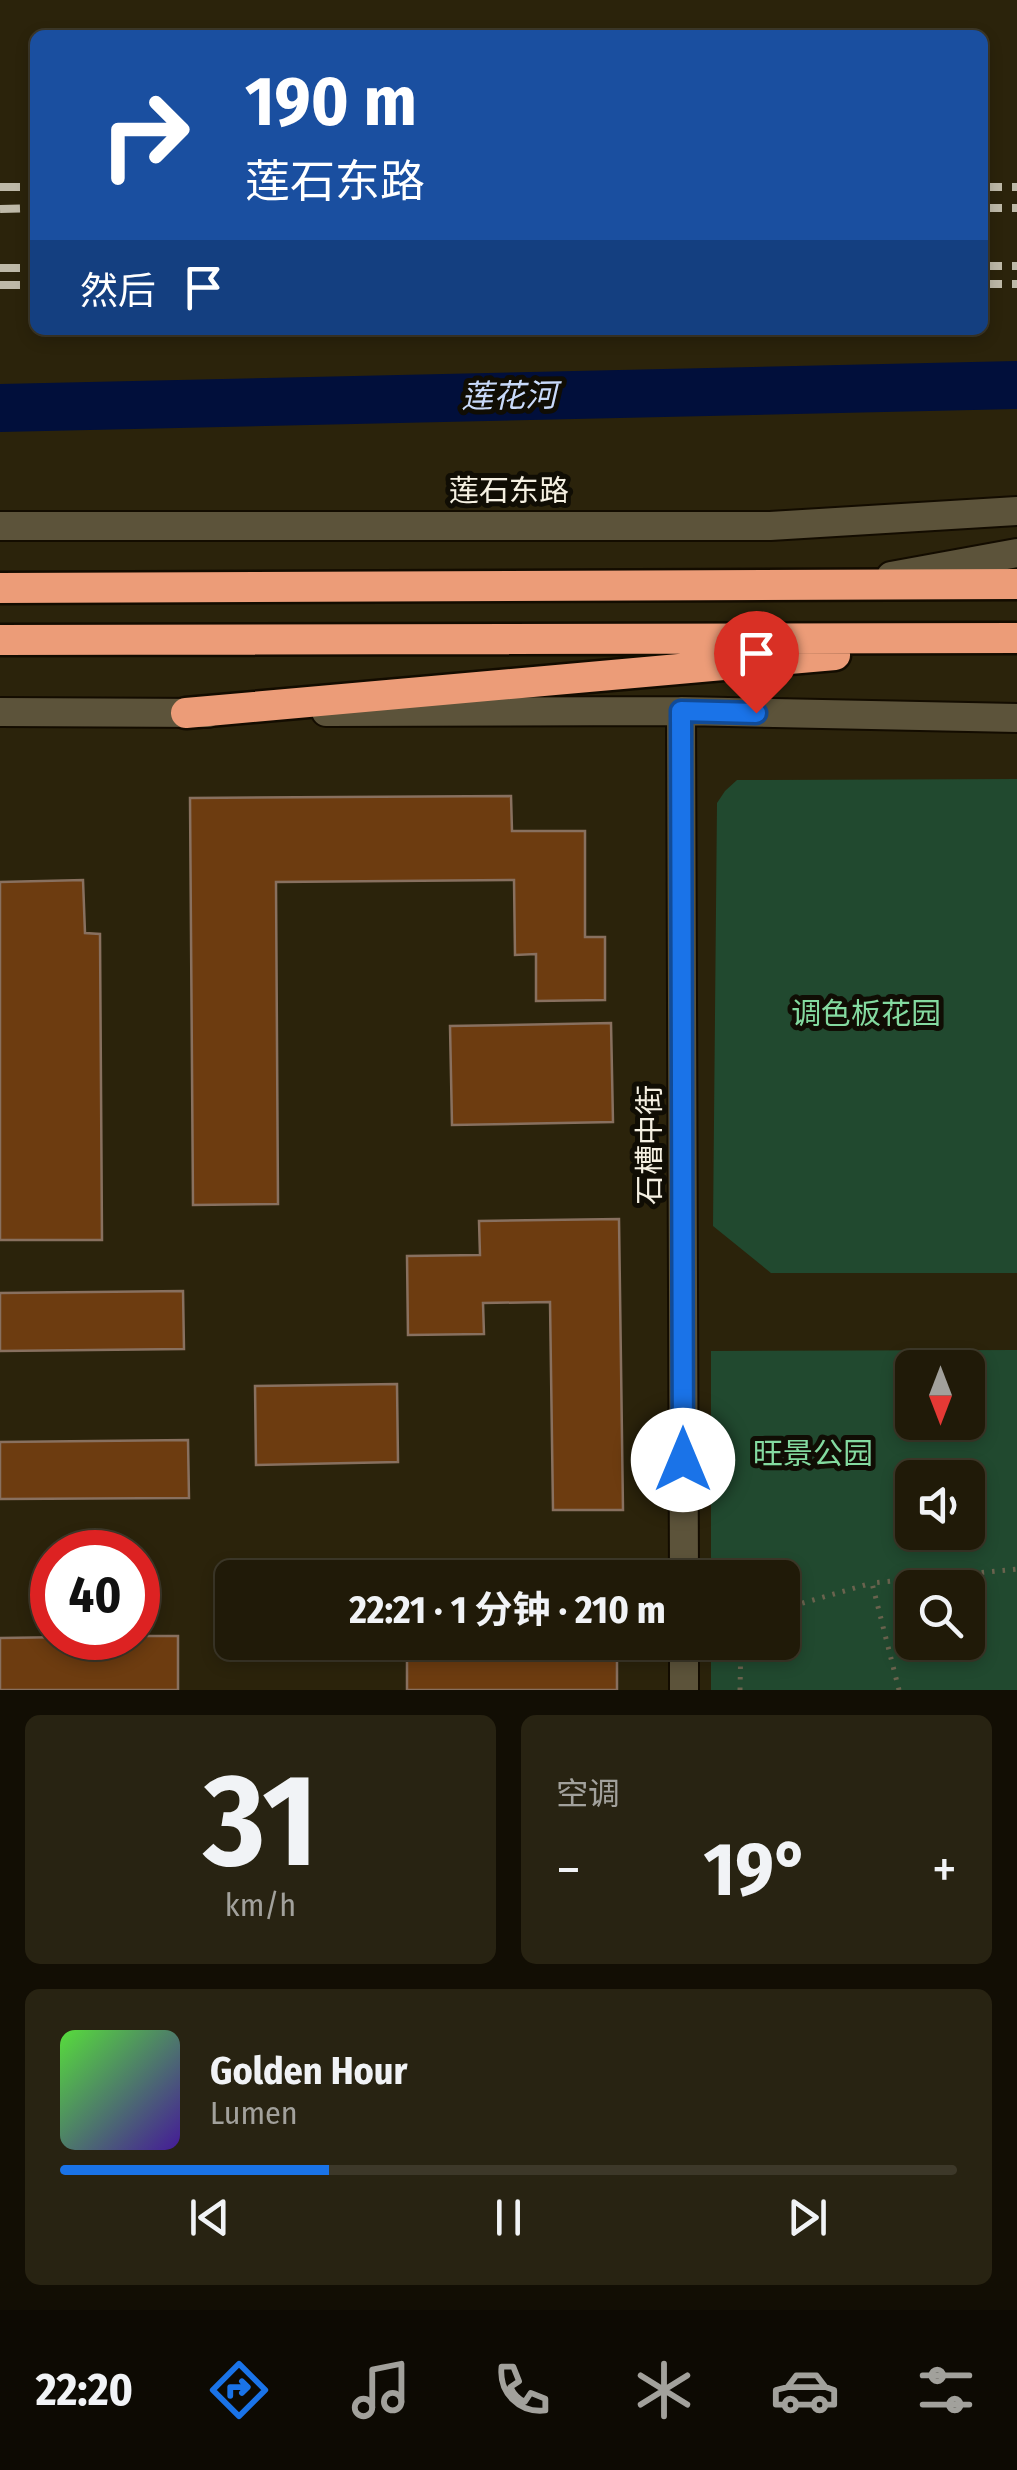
<!DOCTYPE html>
<html lang="zh">
<meta charset="utf-8">
<style>
body{margin:0;font-family:"Fira Sans Condensed","Noto Sans SC",sans-serif;background:#282312;color:#f1f3f6;height:100vh;display:flex;flex-direction:column;font-size:38px;white-space:nowrap}
*{box-sizing:border-box;margin:0}
p{font-size:32px;color:#a2a19c}
.icon{flex:none;width:55px;height:55px;fill:none;stroke:currentColor;stroke-width:2;stroke-linecap:round;stroke-linejoin:round}
.map{position:relative;height:1690px;overflow:hidden}
.side{display:flex;flex-direction:column;gap:25px;padding:25px;background:#120e04;flex:1}
.side>*{flex:none}
.hud{position:absolute;left:30px;top:30px;width:958px;height:305px;border-radius:15px;box-shadow:0 5px 15px #0003,0 0 0 2px #3d3829;background:#1a4fa0;color:#fff;overflow:hidden}
.needle{width:65px;rotate:180deg}
.buttons{position:absolute;left:895px;top:1350px;display:grid;gap:20px}
.buttons a{display:grid;place-items:center;width:90px;height:90px;border-radius:15px;background:#201a08;box-shadow:0 5px 15px #0003,0 0 0 2px #3d3829;font-size:50px}
.speed{position:absolute;left:30px;top:1530px;display:flex;gap:20px;font-size:50px;font-weight:700;text-align:center}
.speed>*{display:grid;place-content:center;width:130px;height:130px;border-radius:50%;background:#201a08;box-shadow:0 5px 15px #0003,0 0 0 2px #3d3829;line-height:1}
.speed .limit{border:15px solid #d22;background:#fff;color:#111}
.pin{position:absolute;display:grid;place-items:center;width:85px;height:85px;color:#fff;margin:-102px -42px;border-radius:50% 50% 50% 0;rotate:-45deg;box-shadow:0 0 10px #0007}
.pin .icon{rotate:45deg}
.me{position:absolute;width:110px;margin:-55px;rotate:0deg;stroke-linejoin:round;filter:drop-shadow(0 0 8px #0008)}
.turn{display:flex;align-items:center;gap:35px;height:210px;padding:0 50px;font-size:45px}
.turn .icon{width:130px;height:130px;stroke-width:2.5}
.turn b{display:block;font-size:70px;line-height:85px}
.then{display:flex;align-items:center;height:95px;padding:0 50px;background:#0003;gap:20px;font-size:38px}
.big{font-size:75px;font-weight:700;line-height:1.1}
.side .widget{flex:1;display:flex;flex-direction:column;justify-content:center;gap:15px;min-width:0;padding:0 35px;border-radius:15px;background:#282312}
.side .dial{align-items:center;gap:0}
.dial b{font-size:130px;line-height:1}
.song{display:flex;align-items:center;gap:30px}
.cover{width:120px;height:120px;border-radius:15px;background:linear-gradient(135deg,hsl(110 70% 55%),hsl(260 70% 35%))}
.played{height:10px;border-radius:5px;background:linear-gradient(90deg,#1a73e8 30%,#3d3829 30%)}
.keys{display:flex;justify-content:space-around;direction:ltr}
.heat{display:flex;justify-content:space-between;align-items:center;font-size:55px;direction:ltr}
.side .tiles{flex:1;display:grid;gap:25px;grid-template-columns:1fr 1fr}
.widget:last-child{grid-column:span 2}
.trip{position:absolute;left:215px;top:1560px;width:585px;height:100px;border-radius:15px;background:#201a08;box-shadow:0 5px 15px #0003,0 0 0 2px #3d3829;font-weight:700;line-height:100px;text-align:center}
.menu{display:flex;height:160px;justify-content:space-around;align-items:center;background:#0d0a03;color:#a2a19c}
.menu .icon{width:70px;height:70px}
.menu .active{color:#1a73e8}
.menu b{font-size:45px;color:#f1f3f6}
.map>svg:first-child{display:block}
.green{fill:#21492f;fill-rule:evenodd}
.lines{fill:none;stroke-linecap:round;stroke-linejoin:round}
.river{stroke:#010f3b;stroke-width:48}
.building{fill:#6d3c10;stroke:#88705f;stroke-width:2.5}
.minor-casing{stroke:#130c00;stroke-width:32}
.highway-casing{stroke:#130c00;stroke-width:35}
.path{stroke:#6a634e;stroke-width:5;stroke-dasharray:2.5 8;stroke-linecap:butt}
.minor{stroke:#5c533a;stroke-width:28}
.highway{stroke:#ec9c78;stroke-width:30}
.rail{stroke:#beb9a8;stroke-width:8;stroke-dasharray:20 10;stroke-linecap:butt}
.route-casing{stroke:#114b97;stroke-width:25}
.route{stroke:#1a73e8;stroke-width:18}
.labels{text-anchor:middle;stroke-width:10;stroke-linejoin:round;paint-order:stroke}
.street-label{font-size:30px;fill:#f5f0e2;stroke:#100d04}
.park-label{font-size:30px;fill:#84daa0;stroke:#100d04}
.water-label{font-size:32px;font-style:italic;fill:#c9dafa;stroke:#100d04}
</style>
<div class="map">
<svg width="1017" height="1690" viewBox="0 0 1017 1690">
<rect width="100%" height="100%" fill="#2b230b"/>
<path class="green" d="M1017,779V1273H771L713,1226L717,803L725,791L737,780Z
M1017,1350V1690H711V1643L782,1642V1578L711,1577V1351ZM912,1368H968V1422H912ZM912,1478H968V1532H912ZM912,1588H968V1642H912Z"/>
<g class="lines">
<path class="river" d="M0,408L1017,385"/>
</g>
<path class="building" d="M511,796L512,831H585V937H605V1000L536,1001V954L515,955L514,880L276,882L278,1204L193,1205L190,798Z
M83,880L85,933L100,934L102,1240H0V882Z
M611,1023L613,1122L452,1125L450,1026Z
M619,1219L623,1510H553L550,1302L483,1303L484,1334L408,1335L407,1256L480,1255L479,1221Z
M183,1291L184,1349L0,1351V1293Z
M397,1384L398,1462L256,1465L255,1386Z
M188,1440L189,1498L0,1499V1442Z
M138,1636H178V1690H0V1638Z
M407,1642H617V1690H407Z"/>
<g class="lines">
<g class="minor-casing">
<path id="minor" d="M0,526H770L1017,511
M891,576L1017,553
M681,711L684,1578
M0,712L208,713
M326,712L681,711L1017,718
M684,1642V1690"/>
</g>
<g class="highway-casing">
<path id="highway" d="M0,588L1017,584
M0,640L1017,638
M186,713L835,655"/>
</g>
<path class="path" d="M782,1609L872,1583
M740,1690L741,1642
M899,1690L872,1583L1017,1569"/>
<use href="#minor" class="minor"/>
<use href="#highway" class="highway"/>
<path class="rail" d="M0,187H35
M982,187H1017
M982,208H1017
M0,209L35,208
M982,266H1017
M0,268H35
M982,284H1017
M0,285H35"/>
</g>
<g class="lines">
<g class="route-casing">
<path id="route" d="M683,1460L681,711L756,713"/>
</g>
<use href="#route" class="route"/>
</g>
<g class="labels">
<g class="street-label">
<text x="509" y="501">莲石东路</text>
<text transform="translate(650 1145) rotate(-90)" y="10">石槽中街</text>
</g>
<g class="park-label">
<text x="866" y="1024">调色板花园</text>
<text x="813" y="1464">旺景公园</text>
</g>
<g class="water-label">
<text transform="translate(509 396) rotate(-1)" y="11">莲花河</text>
</g>
</g>
</svg>
<div class="buttons">
<a><svg class="needle" viewBox="-14 -14 28 28"><path d="M0-13l5 13h-10z" fill="#e53935"/><path d="M0 13l5-13h-10z" fill="#a2a19c"/></svg></a>
<a><svg class="icon" aria-label="sound" viewBox="0 0 24 24"><path d="M4 9h4l5-4v14l-5-4H4zM17 9q2 3 0 6"/></svg></a>
<a><svg class="icon" aria-label="search" viewBox="0 0 24 24"><circle cx="10" cy="10" r="6"/><path d="M15 15l6 6"/></svg></a>
</div>
<div class="speed"><div class="limit">40</div></div>
<div class="pin" style="left:756px;top:713px;background:#d93025"><svg class="icon" aria-label="arrive" viewBox="0 0 24 24"><path d="M6 21V4h12l-3 4 3 4H6"/></svg></div>
<svg class="me" style="left:683px;top:1460px" viewBox="-20 -20 40 40"><circle r="19" fill="#fff"/><path d="M0-13L10 11 0 6-10 11z" fill="#1a73e8"/></svg>
<div class="trip">22:21 · 1 分钟 · 210 m</div>
<div class="hud">
<div class="turn"><svg class="icon" aria-label="right" viewBox="0 0 24 24"><path d="M7 20v-9h11M14 6l5 5-5 5"/></svg><div><b>190 m</b>莲石东路</div></div>
<div class="then">然后<svg class="icon" aria-label="arrive" viewBox="0 0 24 24"><path d="M6 21V4h12l-3 4 3 4H6"/></svg></div>
</div>
</div>
<section class="side">
<div class="tiles">
<div class="widget dial"><b>31</b><p>km/h</p></div>
<div class="widget"><p>空调</p>
<div class="heat"><a>−</a><b class="big">19°</b><a>+</a></div>
</div>
<div class="widget">
<div class="song"><i class="cover"></i><div><b>Golden Hour</b><p>Lumen</p></div></div>
<div class="played"></div>
<div class="keys"><svg class="icon" aria-label="previous" viewBox="0 0 24 24"><path d="M18 5L8 12l10 7zM5 5v14"/></svg><svg class="icon" aria-label="pause" viewBox="0 0 24 24"><path d="M8 5v14M16 5v14"/></svg><svg class="icon" aria-label="next" viewBox="0 0 24 24"><path d="M6 5l10 7-10 7zM19 5v14"/></svg></div>
</div>
</div>
</section>
<nav class="menu">
<b>22:20</b>
<svg class="icon active" aria-label="directions" viewBox="0 0 24 24"><path d="M12 3l9 9-9 9-9-9zM9 14v-3h6M13 9l2 2-2 2"/></svg>
<svg class="icon" aria-label="music" viewBox="0 0 24 24"><path d="M9 18V5l10-2v13"/><circle cx="6" cy="18" r="3"/><circle cx="16" cy="16" r="3"/></svg>
<svg class="icon" aria-label="phone" viewBox="0 0 24 24"><path d="M5 4h4l2 5-3 2q2 4 5 5l2-3 5 2v4C11 20 4 13 5 4z"/></svg>
<svg class="icon" aria-label="climate" viewBox="0 0 24 24"><path d="M12 3v18M4 7l16 10M4 17L20 7"/></svg>
<svg class="icon" aria-label="car" viewBox="0 0 24 24"><path d="M5 17H2v-5l4-1 3-4h7l3 4 3 1v5h-3M9 17h6M6 11h13"/><circle cx="7" cy="17" r="2"/><circle cx="17" cy="17" r="2"/></svg>
<svg class="icon" aria-label="filters" viewBox="0 0 24 24"><path d="M4 7h16M4 17h16"/><circle cx="9" cy="7" r="2"/><circle cx="15" cy="17" r="2"/></svg>
</nav>
